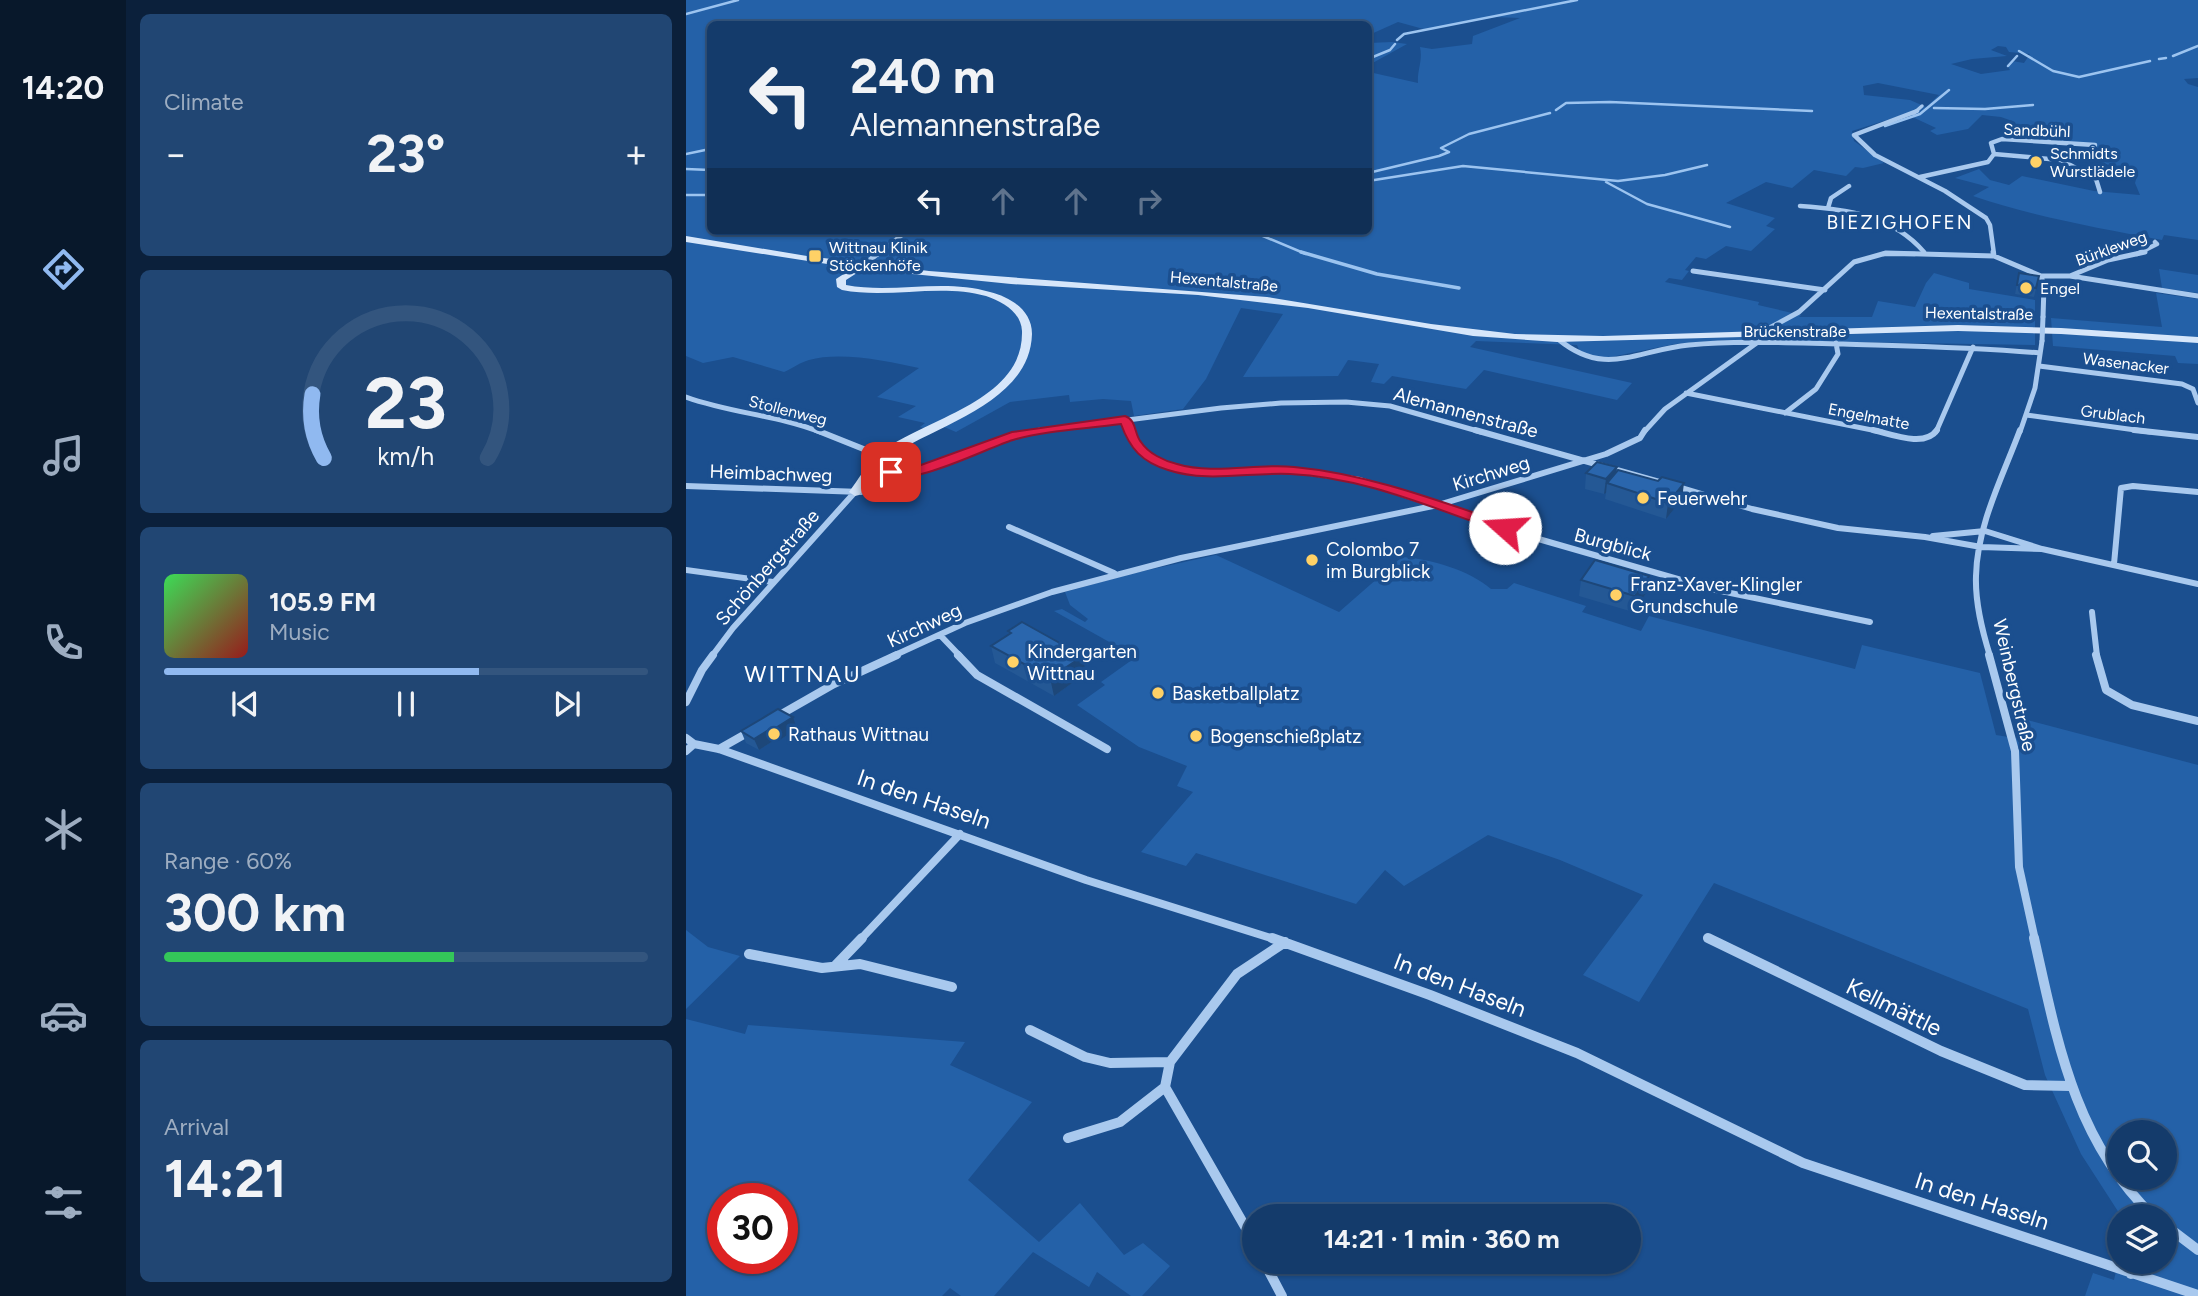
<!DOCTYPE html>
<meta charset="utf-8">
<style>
body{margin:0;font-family:Figtree,sans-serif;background:#214673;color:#f1f3f6;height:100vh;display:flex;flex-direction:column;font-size:26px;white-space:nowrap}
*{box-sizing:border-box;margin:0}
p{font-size:23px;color:#9dadc1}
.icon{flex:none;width:38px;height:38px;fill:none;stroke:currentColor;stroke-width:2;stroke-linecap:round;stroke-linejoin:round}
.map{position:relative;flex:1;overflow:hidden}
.sheet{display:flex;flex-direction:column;gap:14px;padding:14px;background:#0b203b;width:560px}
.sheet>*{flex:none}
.top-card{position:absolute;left:21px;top:21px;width:665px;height:214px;border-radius:10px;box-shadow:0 2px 5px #0004,0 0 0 2px #33557e;background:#143b6b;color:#f1f3f6;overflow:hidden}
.fabs{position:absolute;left:1421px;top:1120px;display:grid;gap:14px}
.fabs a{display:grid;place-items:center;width:70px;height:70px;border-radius:50%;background:#143b6b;box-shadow:0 2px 5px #0004,0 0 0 2px #33557e;font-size:35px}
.speed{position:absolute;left:21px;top:1183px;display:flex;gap:14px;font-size:35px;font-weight:700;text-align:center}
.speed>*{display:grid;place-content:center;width:91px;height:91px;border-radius:50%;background:#143b6b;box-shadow:0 2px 5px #0004,0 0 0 2px #33557e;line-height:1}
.speed .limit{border:10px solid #d22;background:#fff;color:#111}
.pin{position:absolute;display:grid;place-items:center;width:60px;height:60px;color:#fff;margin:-30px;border-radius:14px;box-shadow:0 4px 10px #0006}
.me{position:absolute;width:77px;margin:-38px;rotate:289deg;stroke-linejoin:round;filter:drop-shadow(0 0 5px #0008)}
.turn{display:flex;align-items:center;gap:24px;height:147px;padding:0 28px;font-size:32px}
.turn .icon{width:91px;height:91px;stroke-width:2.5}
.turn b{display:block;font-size:49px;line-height:60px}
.lanes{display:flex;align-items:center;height:66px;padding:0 28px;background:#0003;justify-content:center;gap:35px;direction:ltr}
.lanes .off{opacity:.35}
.big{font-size:52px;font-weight:700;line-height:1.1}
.sheet .tile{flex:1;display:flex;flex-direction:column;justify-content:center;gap:10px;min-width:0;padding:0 24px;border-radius:10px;background:#214673}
.sheet .dial{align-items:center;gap:0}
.dial svg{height:182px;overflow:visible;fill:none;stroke:#33557e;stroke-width:7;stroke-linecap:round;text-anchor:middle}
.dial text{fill:#f1f3f6;stroke:none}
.song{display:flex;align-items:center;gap:21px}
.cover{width:84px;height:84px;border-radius:10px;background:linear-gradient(135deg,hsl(130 70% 55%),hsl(0 70% 35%))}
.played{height:7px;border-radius:4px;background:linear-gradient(90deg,#90b9f0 65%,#33557e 65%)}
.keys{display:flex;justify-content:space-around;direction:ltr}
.heat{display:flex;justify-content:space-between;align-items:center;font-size:38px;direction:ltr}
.charge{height:10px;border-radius:5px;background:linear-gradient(90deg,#34c759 60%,#33557e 0)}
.trip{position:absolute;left:556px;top:1204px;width:399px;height:70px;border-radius:35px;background:#143b6b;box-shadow:0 2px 5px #0004,0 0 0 2px #33557e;font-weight:700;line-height:70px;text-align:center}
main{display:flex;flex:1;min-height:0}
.tabs{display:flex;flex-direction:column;width:126px;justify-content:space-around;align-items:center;background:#08182b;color:#9dadc1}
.tabs .icon{width:49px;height:49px}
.tabs .current{color:#90b9f0}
.tabs b{font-size:32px;color:#f1f3f6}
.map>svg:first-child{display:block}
.green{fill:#2461a8;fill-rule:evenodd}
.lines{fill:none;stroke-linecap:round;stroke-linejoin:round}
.stream-far1{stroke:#9cc4f0;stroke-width:2.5}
.stream{stroke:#9cc4f0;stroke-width:3.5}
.street-far5{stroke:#a9c9ee;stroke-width:3.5}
.street-far4{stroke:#a9c9ee;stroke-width:4.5}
.street-far3{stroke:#a9c9ee;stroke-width:5}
.street-far2{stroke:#a9c9ee;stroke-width:6}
.street-far1{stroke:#a9c9ee;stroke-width:8}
.street{stroke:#a9c9ee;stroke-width:10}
.secondary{fill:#d6e6fa;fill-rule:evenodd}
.street-bridge{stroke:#a9c9ee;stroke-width:5}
.wall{fill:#245895}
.shaded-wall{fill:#1d4779}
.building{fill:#2a66ad;stroke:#1d4779;stroke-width:2}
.route{fill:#e11d48;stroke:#92132f;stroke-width:2}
.poi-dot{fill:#ffd166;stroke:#1b4f8f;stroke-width:2.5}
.labels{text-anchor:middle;stroke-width:7;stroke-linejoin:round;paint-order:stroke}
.far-street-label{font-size:16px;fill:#fff;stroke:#1b4f8f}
.far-poi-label{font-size:16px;fill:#fff;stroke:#1b4f8f;text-anchor:start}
.far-quarter-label{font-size:19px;letter-spacing:2px;fill:#fff;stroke:#1b4f8f}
.street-label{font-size:19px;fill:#fff;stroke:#1b4f8f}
.poi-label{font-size:19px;fill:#fff;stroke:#1b4f8f;text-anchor:start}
.quarter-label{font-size:23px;letter-spacing:2px;fill:#fff;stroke:#1b4f8f}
.near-street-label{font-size:23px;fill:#fff;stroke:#1b4f8f}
</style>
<main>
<nav class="tabs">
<b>14:20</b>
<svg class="icon current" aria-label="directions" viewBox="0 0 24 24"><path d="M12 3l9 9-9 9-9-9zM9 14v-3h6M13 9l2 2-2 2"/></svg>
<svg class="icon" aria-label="music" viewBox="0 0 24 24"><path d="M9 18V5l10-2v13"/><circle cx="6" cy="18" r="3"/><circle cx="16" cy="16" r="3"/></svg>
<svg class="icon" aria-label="phone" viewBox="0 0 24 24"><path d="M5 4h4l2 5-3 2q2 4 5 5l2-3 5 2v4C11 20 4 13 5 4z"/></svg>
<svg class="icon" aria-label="climate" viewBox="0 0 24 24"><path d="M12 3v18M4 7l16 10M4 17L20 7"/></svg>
<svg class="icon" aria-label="car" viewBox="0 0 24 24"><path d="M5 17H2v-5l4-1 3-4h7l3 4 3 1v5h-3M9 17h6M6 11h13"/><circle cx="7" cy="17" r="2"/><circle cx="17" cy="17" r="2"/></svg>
<svg class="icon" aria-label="filters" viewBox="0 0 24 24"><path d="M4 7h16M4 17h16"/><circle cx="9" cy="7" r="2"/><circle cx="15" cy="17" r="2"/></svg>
</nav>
<section class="sheet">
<div class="tile"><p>Climate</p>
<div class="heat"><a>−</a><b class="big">23°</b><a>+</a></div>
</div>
<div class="tile dial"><svg viewBox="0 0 100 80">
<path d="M14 69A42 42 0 1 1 86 69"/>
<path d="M14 69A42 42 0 0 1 9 41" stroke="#90b9f0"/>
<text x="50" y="56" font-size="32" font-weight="700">23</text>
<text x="50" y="72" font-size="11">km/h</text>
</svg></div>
<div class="tile">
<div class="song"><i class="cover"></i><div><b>105.9 FM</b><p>Music</p></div></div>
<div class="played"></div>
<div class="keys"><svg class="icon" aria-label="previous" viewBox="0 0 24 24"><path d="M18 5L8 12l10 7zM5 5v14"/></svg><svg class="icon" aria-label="pause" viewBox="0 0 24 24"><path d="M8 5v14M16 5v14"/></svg><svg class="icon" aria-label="next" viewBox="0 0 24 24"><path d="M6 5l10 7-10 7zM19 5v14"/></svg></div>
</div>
<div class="tile"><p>Range · 60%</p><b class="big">300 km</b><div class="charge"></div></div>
<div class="tile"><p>Arrival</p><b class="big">14:21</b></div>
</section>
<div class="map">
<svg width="1512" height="1296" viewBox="0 0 1512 1296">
<rect width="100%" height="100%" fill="#1b4f8f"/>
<path class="green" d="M0,0H1512V78L1498,79L1502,84L1512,87V240L1478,235L1476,240C1413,228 1349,217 1287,196L1303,187L1269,178L1293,169L1304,180L1323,185L1336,176L1408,191L1454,195L1449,183L1451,176L1415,162L1409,147L1337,139L1335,137L1341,136L1332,130L1329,122L1315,117L1296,115L1282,129L1251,135L1244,131L1250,128L1220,114L1166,131L1168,141L1198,163L1177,168L1169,167L1160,176L1128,170L1106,188L1080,182L1040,203L1089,218L1080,226L1089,229L1065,251L1040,246L1020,259L1010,257L999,270L1003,271L996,280L983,278L979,282L1073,302L1072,305L1115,315L1113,317H1186L1192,301L1229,307L1240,283L1248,273L1283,283V289L1349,300V345L1039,340L989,344L920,358H909L894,352L891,345L790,341L784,347L946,383L931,400L798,370L780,389L706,376L698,384L685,382L693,364L662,360L652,376L557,377L597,314L555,308L520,379L497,409L448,416L445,401L417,399L384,402L383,395L324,402L270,432L251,424L241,429L234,427L239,423L212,417L230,406L191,397L233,368C203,361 153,351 123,360C115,362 107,368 98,372L47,357L17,363L0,356ZM808,17L834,18L787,36L786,44L746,49L734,47C737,61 731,70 732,83L683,72L682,231H24V24H682L683,35L712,22L741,30ZM1312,46L1320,47L1323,52L1344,54L1338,63L1326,61L1321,65L1324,70L1295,74L1265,64L1286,59L1321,56L1305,50ZM1192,83L1253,95L1240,107L1224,100L1178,95L1177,86Z
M706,42L721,44L683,65V43Z
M1473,269L1512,275V293L1476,288Z
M1470,293L1512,299V364L1492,363L1489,356L1367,346L1365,318L1476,327Z
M530,555L653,612L716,557C745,559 783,570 805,589H821L828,583L900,606L896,612L955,631L963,616L1169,669L1176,645L1294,673L1310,735L1335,739L1331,723L1341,720L1512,765V1296H1399L1407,1273L1428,1280L1433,1258V1262H1479V1216H1435L1395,1154L1359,1075L1342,1009L1028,883L953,1002L897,975L957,895L874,860L802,835L718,886L699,870L670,904L510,853L500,866L455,852L507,792L491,786L501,766L453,747L391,705L419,685L415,682L450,657L368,611L376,609L399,622L402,619L384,605L379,592L444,574ZM1433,1132H1479V1178H1433Z
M0,930L22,947L54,956L0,1009Z
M0,1019L59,1034L62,1025L279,1042L264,1065L346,1102L282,1180L353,1242L394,1203L438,1255L457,1243L484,1266L456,1296H445L411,1272L403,1287L347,1252L308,1296H275L264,1288L256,1296H0ZM37,1199H96V1258H37Z"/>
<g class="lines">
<path class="stream-far1" d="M0,14L52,0
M711,40L718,34L891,0
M1333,51L1367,71L1393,77L1464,61
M1487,56L1512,46
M682,59L704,50L709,44
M1473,59L1480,58
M1322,66L1331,56
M1248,108L1299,109L1347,105
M870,110L880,103L924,102L1126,111
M1199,126L1234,114L1263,90
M0,154L24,149
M0,169L24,170
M682,173L753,156L763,152L755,148L783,134L864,113
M682,181L777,166L932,181L979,175L1021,165
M920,182L961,204L1044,227
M0,195H24
M565,231L620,254"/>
<path class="stream" d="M615,252L691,274L773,288"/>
<path class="street-far5" d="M1228,113L1236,106"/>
<path class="street-far4" d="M1231,111L1168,135L1189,155L1259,191L1300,218L1304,225L1308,254
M1308,154L1375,160L1410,179L1414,192
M1234,177L1302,162L1308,154L1305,143L1316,139L1409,145
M1114,206C1160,209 1206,215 1238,252
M1142,208L1145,198L1163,186
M192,254L221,231
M1197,254H1229
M1451,254L1471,244L1469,242"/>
<path class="street-far3" d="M1307,252L1308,256
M176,266L194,252
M1007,271L1139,290
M1355,276L1358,286L1357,317
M1384,276L1422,260L1459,252
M1074,333L1113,312L1168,262L1200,253L1308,256L1355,276H1384L1512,296
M872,339C919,378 950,350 1003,345C1054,340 1106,343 1157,344C1223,346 1288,347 1354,353
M1353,366L1496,384L1507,389L1512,403
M1000,393L1196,432
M0,397C44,413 91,415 134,432
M1099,413L1130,389L1152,354L1150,343
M1340,415L1464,432
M439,420L444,432
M348,432L535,408L595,403L660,402L704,406L795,432
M958,432L979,409L1072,342
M1250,432L1287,347
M1334,432L1349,388L1356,341"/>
<path class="street-far2" d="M130,430L195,456
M443,430L449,444L470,461L487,468L508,472L604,470L674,480L842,536L1030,590L1184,622
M789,430L977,483
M1187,430C1205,434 1239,448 1251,430
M1448,430L1512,437
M190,466L205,472L222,473
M0,486L175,492L326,436L357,430
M989,486L1066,509L1152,528L1239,537L1295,547L1356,549
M323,527L428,573
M1247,536L1299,531L1356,549L1512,584
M1428,564L1435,488L1447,486L1512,492
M0,570L87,582
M1406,612L1411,656
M254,635L274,656
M26,656L47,628L169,492
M207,656L279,623L366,592L495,558L752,505L920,454L954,438L959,430
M1304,656C1296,630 1289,603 1290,576C1291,525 1317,476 1334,430"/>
<path class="street-far1" d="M272,655L291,675L421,749
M1303,655L1329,751L1333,867L1349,940
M1410,655L1420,690L1446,705L1512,721
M0,702L16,670L27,655
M92,716L148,684L211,655
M0,738L8,744L33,749L400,880L591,940
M33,749L63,732
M0,751L8,744
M1022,938L1025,940
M174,940L274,834"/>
<path class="street" d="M586,938L744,995L891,1053L1117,1163L1512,1295
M1022,938L1255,1051L1339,1085L1384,1086
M1348,938C1371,1040 1388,1140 1467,1216
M63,954L136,968L174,964L266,987
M149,966L176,938
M344,1030L399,1057L424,1063L484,1062
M382,1138L434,1122L479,1087
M1479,1225L1512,1250
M569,1244L479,1087L484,1062L551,974L599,942
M578,1262L596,1296
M1445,1274L1450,1262"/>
<path class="secondary" d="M0,236L121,256L243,271L581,297L745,324L829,334L917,336L1272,325L1375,328L1512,337V343L1375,334L1272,331L871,342L787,336L622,308L512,295L325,284L177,269L160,280V285C208,294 257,278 304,292C324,297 346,310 346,334C344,403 251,424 203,457C191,466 183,483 173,495L169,496L163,492C172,480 181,464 193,454C236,418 338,403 336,331C335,312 317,302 300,296C254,283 203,299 156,290L151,287L150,279L167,268L0,242Z"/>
<path class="street-bridge" d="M1356,341L1357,317"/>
</g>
<path class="wall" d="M1333,273L1353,276L1348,297L1329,294Z
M931,467L930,473L996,499L980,519L919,499L920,493L918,494L899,489L900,473Z
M895,580L961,592L947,612L893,596Z
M322,631L397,656L400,673L368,696L309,663L305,646L323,635Z
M92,709L111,729L92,741L90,739L73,750L60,743L55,731Z"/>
<path class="shaded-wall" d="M931,467L929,483H921L920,493L918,494L920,479Z
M998,483L996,499L980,519L982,503Z
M963,576L961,592L947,612L949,596Z
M397,656L400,673L368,696L364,678Z
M107,717L111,729L92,741L88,729Z
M86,728L90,739L73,750L68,739Z"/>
<path class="building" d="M1333,273L1353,276L1350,288L1331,285Z
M911,462L931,467L920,479L900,473Z
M932,470L972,481L976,477L998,483L982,503L921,483Z
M909,560L963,576L949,596L895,580Z
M336,622L397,656L364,678L305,646L325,633L322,631Z
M92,709L107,717L88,729L86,728L68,739L55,731Z"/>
<path class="route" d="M439,416C451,420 448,434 455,442C462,453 478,461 491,464C528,475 570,463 608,467C683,474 753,501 824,525L826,528L819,533L814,531C746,508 677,477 604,474C564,472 521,483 482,470C456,462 444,449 435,424C400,429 360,430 327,440C300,448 220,491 198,472L205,469H224L326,432Z"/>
<g class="poi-dot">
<circle cx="1350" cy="162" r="7"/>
<rect x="122" y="249" width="14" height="14" rx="3.5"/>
<circle cx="1340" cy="288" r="7"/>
<circle cx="957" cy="498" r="7"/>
<circle cx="626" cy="560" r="7"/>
<circle cx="930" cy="595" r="7"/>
<circle cx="327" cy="662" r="7"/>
<circle cx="472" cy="693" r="7"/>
<circle cx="88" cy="734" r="7"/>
<circle cx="510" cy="736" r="7"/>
</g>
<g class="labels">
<g class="far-street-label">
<text transform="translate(1351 130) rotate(2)" y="6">Sandbühl</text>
<text transform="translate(1425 248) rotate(-20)" y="6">Bürkleweg</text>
<text transform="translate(538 281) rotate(5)" y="6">Hexentalstraße</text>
<text transform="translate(1293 313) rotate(1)" y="6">Hexentalstraße</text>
<text x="1109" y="337">Brückenstraße</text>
<text transform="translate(1440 363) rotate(7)" y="6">Wasenacker</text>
<text transform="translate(102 410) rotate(14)" y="6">Stollenweg</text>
<text transform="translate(1427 414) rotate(7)" y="6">Grublach</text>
<text transform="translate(1183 416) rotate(11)" y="6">Engelmatte</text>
</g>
<g class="far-poi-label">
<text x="1364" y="159">Schmidts<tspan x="1364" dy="18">Wurstlädele</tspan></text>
<text x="143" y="253">Wittnau Klinik<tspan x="143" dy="18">Stöckenhöfe</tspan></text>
<text x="1354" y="294">Engel</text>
</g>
<g class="far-quarter-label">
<text x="1214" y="229">BIEZIGHOFEN</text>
</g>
<g class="street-label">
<text transform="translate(780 412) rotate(15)" y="7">Alemannenstraße</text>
<text transform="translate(85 473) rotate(2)" y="7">Heimbachweg</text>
<text transform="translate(805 473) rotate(-17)" y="7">Kirchweg</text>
<text transform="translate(927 544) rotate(15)" y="7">Burgblick</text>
<text transform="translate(81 567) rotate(-49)" y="7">Schönbergstraße</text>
<text transform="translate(238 625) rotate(-25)" y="7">Kirchweg</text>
<text transform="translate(1329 685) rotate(77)" y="7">Weinbergstraße</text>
</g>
<g class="poi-label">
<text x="971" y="505">Feuerwehr</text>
<text x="640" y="556">Colombo 7<tspan x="640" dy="22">im Burgblick</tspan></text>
<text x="944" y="591">Franz-Xaver-Klingler<tspan x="944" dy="22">Grundschule</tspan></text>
<text x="341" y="658">Kindergarten<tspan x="341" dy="22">Wittnau</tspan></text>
<text x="486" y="700">Basketballplatz</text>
<text x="102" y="741">Rathaus Wittnau</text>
<text x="524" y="743">Bogenschießplatz</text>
</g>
<g class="quarter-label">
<text x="117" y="682">WITTNAU</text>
</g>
<g class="near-street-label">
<text transform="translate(238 799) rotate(19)" y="8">In den Haseln</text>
<text transform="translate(774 985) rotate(21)" y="8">In den Haseln</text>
<text transform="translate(1208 1007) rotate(26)" y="8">Kellmättle</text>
<text transform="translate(1296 1201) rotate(18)" y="8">In den Haseln</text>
</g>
</g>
</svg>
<div class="fabs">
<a><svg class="icon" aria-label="search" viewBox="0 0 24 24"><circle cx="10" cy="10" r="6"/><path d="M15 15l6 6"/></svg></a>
<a><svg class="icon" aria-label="layers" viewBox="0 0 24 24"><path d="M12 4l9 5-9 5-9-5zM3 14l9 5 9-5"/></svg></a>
</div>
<div class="speed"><div class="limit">30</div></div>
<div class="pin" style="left:205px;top:472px;background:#d93025"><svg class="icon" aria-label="arrive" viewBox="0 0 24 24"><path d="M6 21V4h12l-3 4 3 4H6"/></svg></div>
<svg class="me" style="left:819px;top:528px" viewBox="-20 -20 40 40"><circle r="19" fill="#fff"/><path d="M0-13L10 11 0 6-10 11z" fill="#e11d48"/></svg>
<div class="trip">14:21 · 1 min · 360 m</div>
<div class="top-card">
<div class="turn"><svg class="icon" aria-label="left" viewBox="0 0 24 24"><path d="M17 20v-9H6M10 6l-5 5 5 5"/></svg><div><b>240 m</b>Alemannenstraße</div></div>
<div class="lanes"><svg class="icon" aria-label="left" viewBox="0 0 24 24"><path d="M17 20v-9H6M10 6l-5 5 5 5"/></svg><svg class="icon off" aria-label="ahead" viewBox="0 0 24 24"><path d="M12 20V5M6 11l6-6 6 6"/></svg><svg class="icon off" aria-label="ahead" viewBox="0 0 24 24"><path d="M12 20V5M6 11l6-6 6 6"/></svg><svg class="icon off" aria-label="right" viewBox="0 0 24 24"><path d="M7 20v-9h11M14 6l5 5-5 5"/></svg></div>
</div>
</div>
</main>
